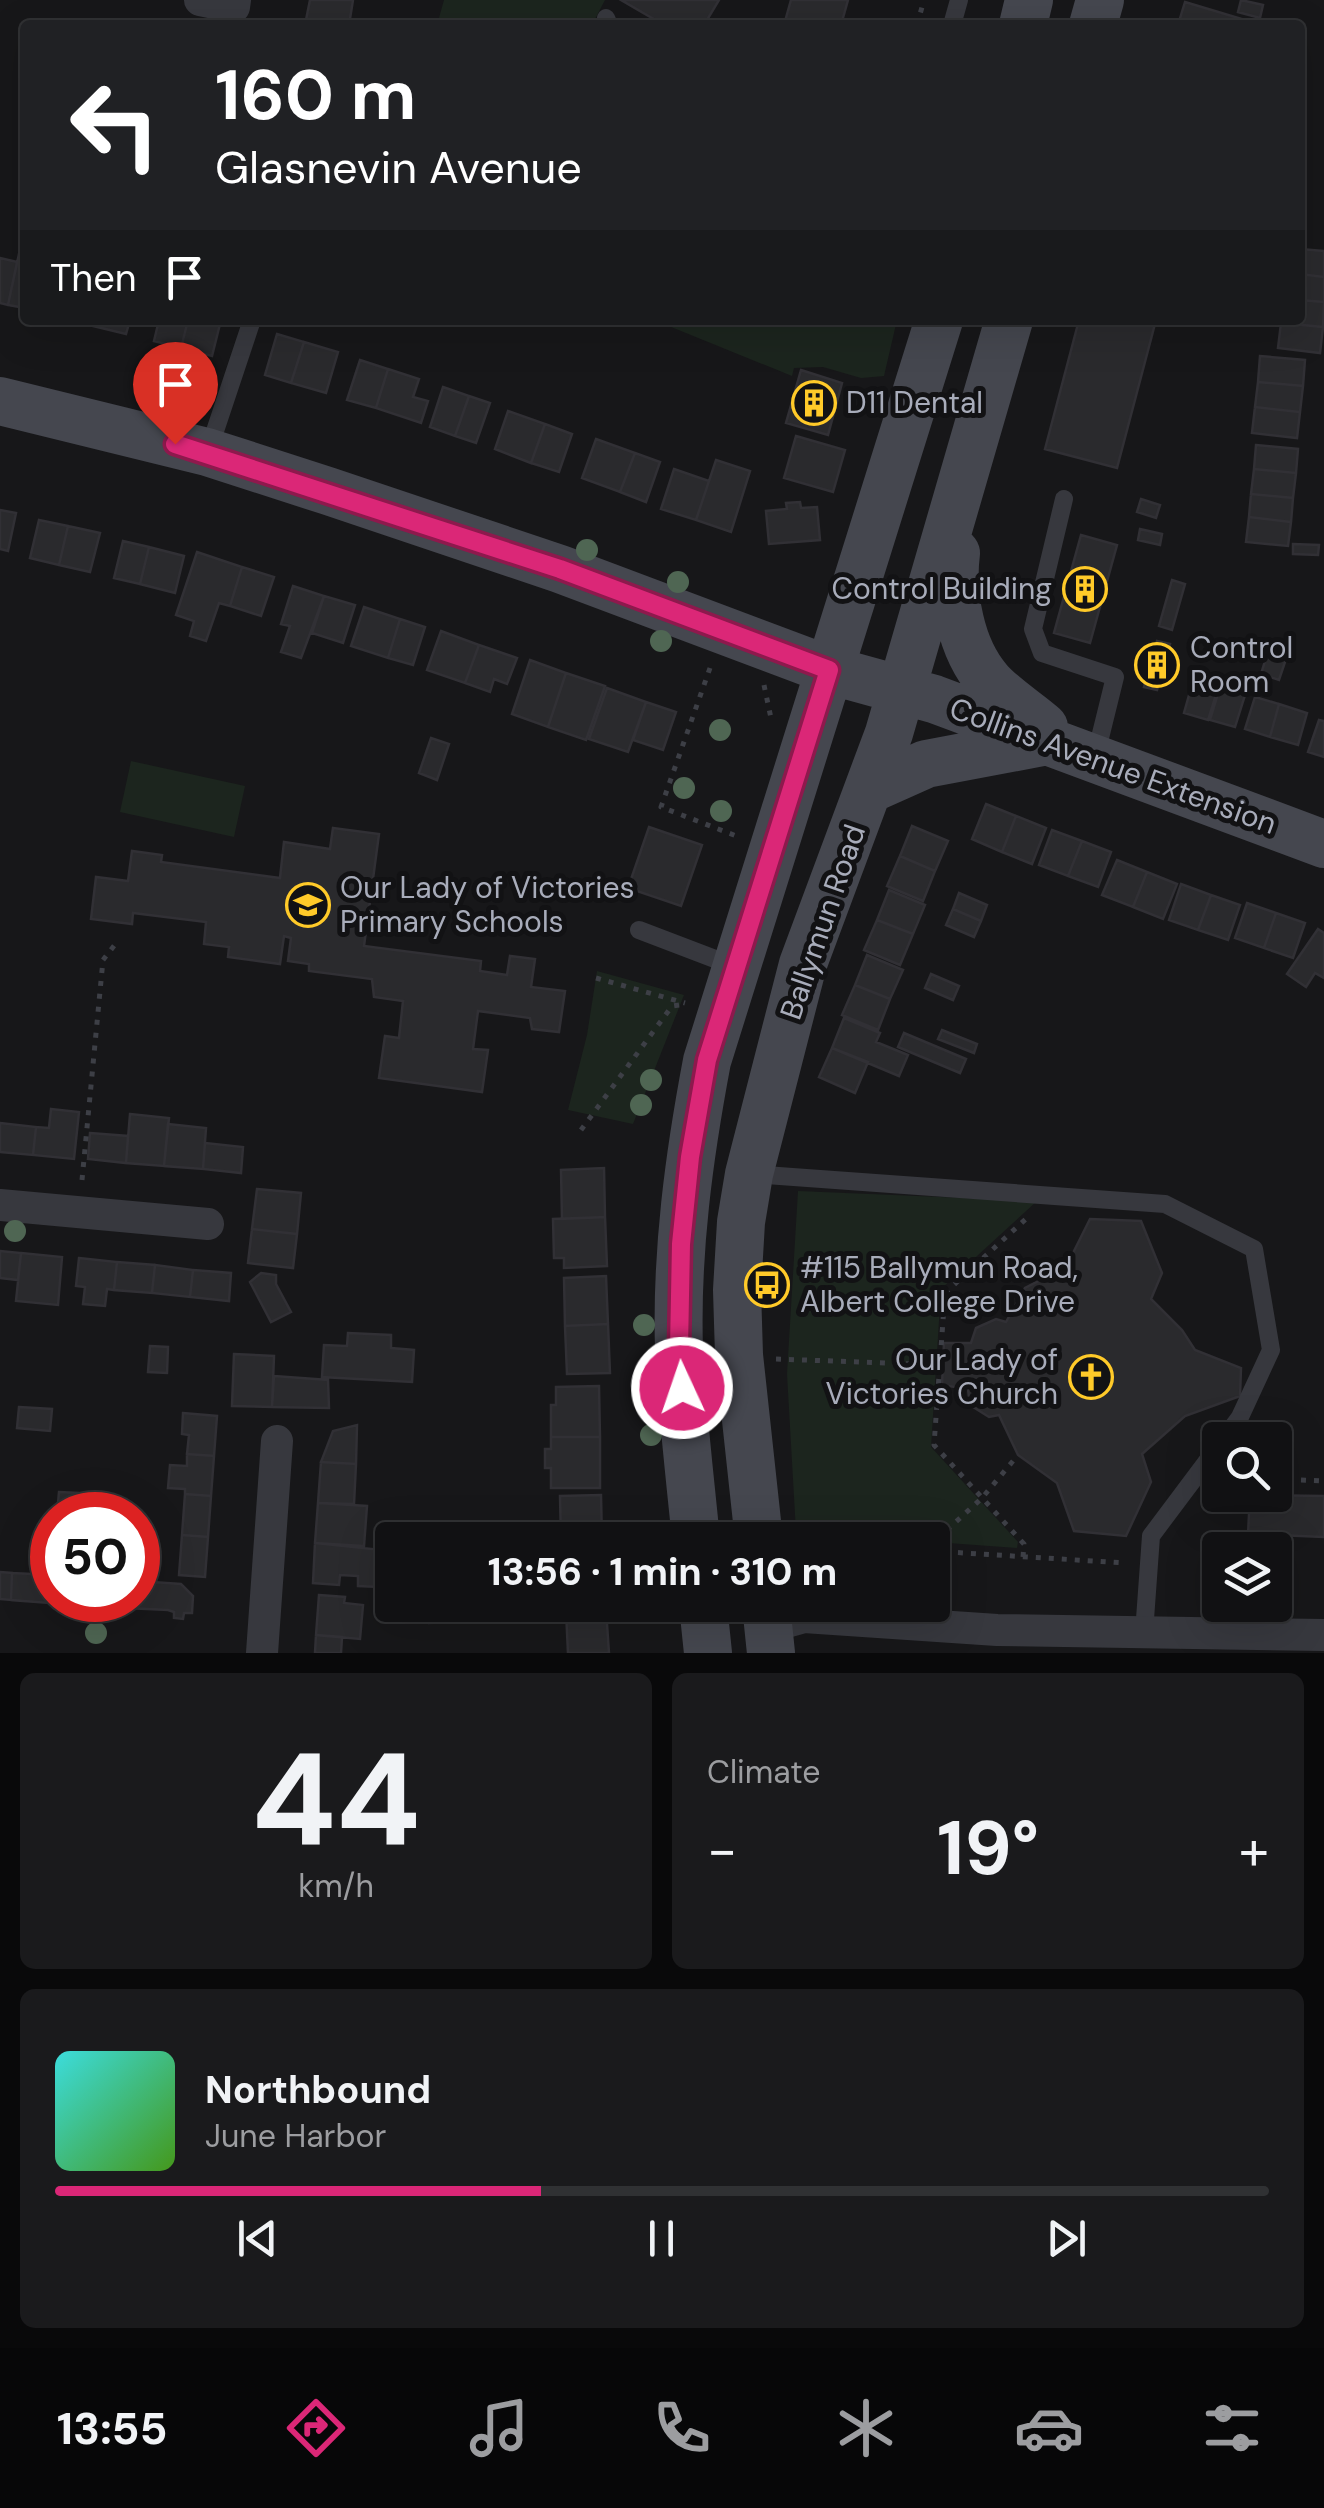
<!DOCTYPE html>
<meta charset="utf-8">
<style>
body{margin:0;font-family:"DM Sans",sans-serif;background:#1a1a1c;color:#f1f3f6;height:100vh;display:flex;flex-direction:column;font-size:38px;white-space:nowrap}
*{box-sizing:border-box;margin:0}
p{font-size:32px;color:#9c9da0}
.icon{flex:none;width:55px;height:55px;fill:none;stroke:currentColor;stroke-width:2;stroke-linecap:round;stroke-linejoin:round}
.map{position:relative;height:1653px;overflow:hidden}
.side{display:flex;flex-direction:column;gap:20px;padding:20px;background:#09090a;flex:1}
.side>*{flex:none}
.top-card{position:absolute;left:20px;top:20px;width:1285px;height:305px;border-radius:10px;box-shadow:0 10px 40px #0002,0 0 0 2px #303133;background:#202124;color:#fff;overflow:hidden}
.tools{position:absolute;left:1202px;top:1422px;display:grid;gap:20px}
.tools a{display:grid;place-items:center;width:90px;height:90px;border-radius:10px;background:#111113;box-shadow:0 10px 40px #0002,0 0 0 2px #303133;font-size:50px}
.speed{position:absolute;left:30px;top:1492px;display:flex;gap:20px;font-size:50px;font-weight:700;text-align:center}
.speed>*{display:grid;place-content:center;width:130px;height:130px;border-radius:50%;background:#111113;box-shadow:0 10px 40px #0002,0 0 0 2px #303133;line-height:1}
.speed .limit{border:15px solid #d22;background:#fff;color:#111}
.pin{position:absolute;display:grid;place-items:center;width:85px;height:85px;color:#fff;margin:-102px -42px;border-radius:50% 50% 50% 0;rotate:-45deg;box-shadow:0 0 10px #0007}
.pin .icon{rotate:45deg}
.me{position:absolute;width:110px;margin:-55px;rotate:357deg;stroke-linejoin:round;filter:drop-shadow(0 0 8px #0008)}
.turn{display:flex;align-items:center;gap:35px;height:210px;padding:0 30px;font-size:45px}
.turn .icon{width:130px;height:130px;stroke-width:2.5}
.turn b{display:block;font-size:70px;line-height:85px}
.then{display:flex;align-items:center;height:95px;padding:0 30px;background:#0003;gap:20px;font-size:38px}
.big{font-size:75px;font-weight:700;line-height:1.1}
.side .tile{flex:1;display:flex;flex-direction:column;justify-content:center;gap:15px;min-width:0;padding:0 35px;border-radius:15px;background:#1a1a1c}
.side .dial{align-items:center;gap:0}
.dial b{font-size:130px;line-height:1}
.song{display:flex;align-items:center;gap:30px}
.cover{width:120px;height:120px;border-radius:15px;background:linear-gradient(135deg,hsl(180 70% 55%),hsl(100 70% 35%))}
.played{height:10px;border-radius:5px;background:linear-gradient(90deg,#db2777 40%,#303133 40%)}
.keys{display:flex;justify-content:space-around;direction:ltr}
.heat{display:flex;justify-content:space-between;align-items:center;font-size:55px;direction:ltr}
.side .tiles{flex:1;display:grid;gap:20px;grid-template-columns:1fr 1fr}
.tile:last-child{grid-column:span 2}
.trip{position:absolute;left:375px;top:1522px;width:575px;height:100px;border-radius:10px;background:#111113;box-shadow:0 10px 40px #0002,0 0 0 2px #303133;font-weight:700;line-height:100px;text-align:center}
.tabs{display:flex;height:160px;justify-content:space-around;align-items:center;background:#070708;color:#9c9da0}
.tabs .icon{width:70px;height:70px}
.tabs .current{color:#db2777}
.tabs b{font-size:45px;color:#f1f3f6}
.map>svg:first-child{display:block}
.green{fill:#1c251e}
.building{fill:#2a2a2d;stroke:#313035;stroke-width:2.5}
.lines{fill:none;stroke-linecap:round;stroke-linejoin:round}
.path{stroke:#3d3f46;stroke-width:5;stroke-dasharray:5 8;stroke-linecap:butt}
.lane{stroke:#37383e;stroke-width:18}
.street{stroke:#37383e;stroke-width:32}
.secondary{stroke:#45474f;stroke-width:48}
.tree{fill:#4f6653}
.route-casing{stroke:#8e194d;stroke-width:25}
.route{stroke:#db2777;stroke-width:18}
.labels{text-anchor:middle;stroke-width:10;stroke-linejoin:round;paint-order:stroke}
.poi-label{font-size:30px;fill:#a8acba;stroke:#121214;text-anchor:start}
.street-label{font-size:30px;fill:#a8acba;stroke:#121214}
</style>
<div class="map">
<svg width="1324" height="1653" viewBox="0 0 1324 1653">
<rect width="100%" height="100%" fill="#171719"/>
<path class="green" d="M444,0H605L592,25H437Z
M654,320H897L884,376L861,378L823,367L794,368L792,376Z
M131,761L245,786L234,837L120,812Z
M597,971L684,995L633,1124L568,1110L587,1035Z
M798,1191L1037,1201L941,1289L931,1447L1018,1542L1017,1548L796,1532L787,1374Z"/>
<path class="building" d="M310,0H353L349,25L306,20Z
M621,0H719L704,25H664Z
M791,0H848L841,25H784Z
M1241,0L1263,5L1260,18L1238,12Z
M1185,2L1242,19L1240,25H1178Z
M22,240H25V308L8,305Z
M1300,249L1324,251V277L1300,274Z
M0,258L17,262L8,305L0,303Z
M1300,274L1324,277V302L1300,300Z
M1300,300L1324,302L1323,327L1281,323V320H1300Z
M90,320H130L126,334L89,325Z
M159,320H188L181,348L154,341Z
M188,320H221L212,356L181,348Z
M1079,320H1156L1117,468L1045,449Z
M1281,323L1323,327L1320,353L1278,348Z
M277,334L304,342L291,383L265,375Z
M304,342L338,352L326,393L291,383Z
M1260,356L1305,360L1303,386L1258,382Z
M360,360L388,369L376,408L347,400Z
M388,369L419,379L413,397L428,401L421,423L376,408Z
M801,370L842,383L828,435L786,423Z
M1258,382L1303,386L1300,412L1255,407Z
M443,387L469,396L455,436L430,427Z
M469,396L490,403L476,443L455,436Z
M1255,407L1300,412L1297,438L1252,433Z
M508,411L545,424L531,463L495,449Z
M545,424L572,434L559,472L531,463Z
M796,436L845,450L833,492L784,478Z
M596,439L635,453L620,492L582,478Z
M1256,445L1298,449L1296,473L1254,469Z
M635,453L660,462L646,502L620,492Z
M716,460L750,471L731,532L696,520Z
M674,469L709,481L696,520L661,509Z
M1254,469L1296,473L1293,498L1251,494Z
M1251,494L1293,498L1291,522L1249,517Z
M1141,499L1160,505L1156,518L1137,512Z
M800,502L801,508L817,507L820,540L769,544L766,511L787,509L786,503Z
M0,510L16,513L8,551L0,549Z
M1249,517L1291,522L1288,546L1246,542Z
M39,520L68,526L59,565L30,558Z
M68,526L100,533L90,572L59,565Z
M1140,529L1162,534L1160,545L1138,540Z
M1081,535L1117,545L1090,643L1054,633Z
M123,541L149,547L140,584L114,578Z
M1293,544L1319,545L1318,555L1293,554Z
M149,547L184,556L175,593L140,584Z
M197,552L242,567L230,606L219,603L206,641L190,636L194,621L176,615Z
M242,567L274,577L261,616L230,606Z
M1172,580L1185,584L1172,630L1159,626Z
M293,586L324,596L301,658L281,652L290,626L281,624Z
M324,596L355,605L343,643L312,633Z
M364,607L400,619L388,658L351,646Z
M400,619L425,627L413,665L388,658Z
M441,631L479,645L465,683L427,670Z
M1157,641L1170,644L1157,690L1144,687Z
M479,645L517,658L507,684L494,679L490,692L465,683Z
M1270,645L1289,650L1279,680L1261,674Z
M530,660L566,673L548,727L512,714Z
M566,673L605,686L586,740L548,727Z
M1193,681L1218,688L1208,720L1184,713Z
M1220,687L1245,695L1235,727L1210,720Z
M607,688L646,702L628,752L589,739Z
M1255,697L1279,704L1270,737L1245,729Z
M646,702L676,712L663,750L633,740Z
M1279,704L1307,713L1298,745L1270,737Z
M1319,720L1324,721V757L1308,752Z
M431,738L449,744L437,780L419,773Z
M986,804L1016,816L1002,852L972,839Z
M1016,816L1046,828L1032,864L1002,852Z
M912,826L948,841L935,871L900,856Z
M649,827L702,845L681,906L628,888Z
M333,828L379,834L364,946L481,961L480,971L507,975L510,956L535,959L531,987L565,991L559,1032L532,1029L530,1018L478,1011L473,1049L488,1050L482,1092L379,1078L385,1036L399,1038L403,1001L374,997L372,979L309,971V964L288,961L291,938L284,936L280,964L228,957L229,947L204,944L206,922L133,913L132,924L91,919L96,877L128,881L132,851L162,855L161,862L280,878L284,842L330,849Z
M1052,830L1082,841L1068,876L1039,865Z
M1082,841L1111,852L1098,887L1068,876Z
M900,856L935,871L923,901L887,886Z
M1117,860L1147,872L1133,907L1102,895Z
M1147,872L1177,884L1163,919L1133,907Z
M1181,884L1211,895L1198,930L1169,920Z
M889,890L925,905L913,934L877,920Z
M959,893L987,905L981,921L953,909Z
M1211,895L1240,905L1228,940L1198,930Z
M1247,903L1276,913L1264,948L1235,938Z
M953,909L981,921L974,937L946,925Z
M1276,913L1305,923L1293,958L1264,948Z
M877,920L913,934L900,965L864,950Z
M1318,929L1324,933V978L1315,973L1306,987L1287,974Z
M867,955L903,970L890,999L855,985Z
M931,974L959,986L953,1000L925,988Z
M855,985L890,999L878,1030L842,1015Z
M844,1018L880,1033L876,1042L908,1055L899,1076L832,1048Z
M942,1030L977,1044L974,1053L938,1039Z
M904,1033L966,1059L960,1073L898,1047Z
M832,1048L868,1062L855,1093L819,1077Z
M51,1109L79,1112L74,1159L33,1155L36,1127L49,1128Z
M130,1114L169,1118L164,1166L126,1163Z
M0,1123L36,1127L33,1155L0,1152Z
M168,1124L206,1128L203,1169L164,1166Z
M90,1133L128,1136L126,1163L88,1159Z
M205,1143L243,1147L241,1173L203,1169Z
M604,1168L605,1217L562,1219L561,1170Z
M257,1189L301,1193L297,1234L252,1229Z
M605,1217L607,1266L564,1268V1258H554L553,1219Z
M1090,1219L1141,1221L1162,1273L1151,1299L1182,1330L1195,1350L1241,1368L1240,1396L1185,1416L1142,1454L1151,1482L1126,1536L1074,1531L1057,1483L1018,1455L999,1415L989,1417L970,1405L968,1389L942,1385L944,1343H971L976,1328L996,1319L1006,1322L1025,1288L1066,1267Z
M252,1229L297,1234L293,1268L248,1263Z
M0,1251L21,1253L18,1280L0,1278Z
M21,1253L62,1257L58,1305L16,1301Z
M79,1258L117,1262L114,1290L107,1289L105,1306L83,1304L85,1287L76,1286Z
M117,1262L155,1265L152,1293L114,1290Z
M155,1265L193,1270L190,1297L152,1293Z
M193,1270L231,1273L229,1301L190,1297Z
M261,1273L276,1275V1284L291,1312L271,1322L250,1282Z
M606,1276L608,1324L565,1326L564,1278Z
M608,1324L610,1373L567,1374L565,1326Z
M348,1333L391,1335V1348L414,1350L412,1382L322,1377L324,1345L347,1346Z
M150,1346L168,1347L167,1373L148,1372Z
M234,1354L274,1356L272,1407L232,1406Z
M274,1376L328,1380L329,1408L272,1407Z
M599,1386L600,1437H551V1405H556V1387Z
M19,1407L52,1409L50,1431L17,1428Z
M183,1413L217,1416L214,1456L187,1454L189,1435L182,1434Z
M357,1425L356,1464L321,1462L333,1431Z
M551,1437H600V1488H551V1468H545V1449H551Z
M187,1454L214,1456L211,1496L185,1494V1489L168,1488L170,1465L187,1466Z
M321,1462L356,1464L354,1504L318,1503Z
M59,1492L78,1493L77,1515L57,1514Z
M185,1494L211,1496L208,1537L182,1535Z
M601,1495L602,1540H561L560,1496Z
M1250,1495L1324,1496V1537L1248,1534Z
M318,1503L367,1506L364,1546L315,1543Z
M182,1535L208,1537L205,1577L179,1575Z
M315,1543L382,1550L379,1587L358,1586V1576L340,1575L339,1585L313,1583Z
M0,1572L12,1573L11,1600L0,1599Z
M12,1573L51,1575L49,1603L11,1600Z
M138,1581L181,1584L193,1596L192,1613H184L183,1619L174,1618V1612L168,1610L126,1608L127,1600H138Z
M319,1595L345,1597L344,1603L363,1605L360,1639L316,1635Z
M428,1605H449V1622L429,1623Z
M606,1609L609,1653H568L566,1611Z
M316,1635L342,1637L341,1653H315Z"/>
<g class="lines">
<path class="path" d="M917,25L924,0
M710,668L661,807L739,837
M764,685L772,723
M596,978L685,1003
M581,1130L672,1006L685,1004
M82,1180L103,960L117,942
M776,1359L943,1365
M1275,1479L1324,1481
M932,1551L1125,1563
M934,1551L935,1541L982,1498L1018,1455
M1023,1557L1024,1544L934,1445L945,1293L1028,1217"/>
<path class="lane" d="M606,18L609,25
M952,25L959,0
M208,452L252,320
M1064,499L1033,629L1042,653L1115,677L1095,758
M639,930L736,967
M752,1174L1165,1204L1254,1249L1271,1350L1240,1417L1223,1440
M1144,1633L1151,1536L1220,1444"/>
<path class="street" d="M200,0L234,7L235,0
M0,1205L208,1224
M768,1627L804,1617L997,1630L1324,1635
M262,1653L277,1441"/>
<path class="secondary" d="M1023,25L1029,0
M1093,25L1100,0
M0,401L207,452L328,491L560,569L829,670L934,699L1324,844
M956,553C951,594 960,648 989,681C1004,698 1027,712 1044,727
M870,789L926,764L1048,741
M696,1540C690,1477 682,1413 679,1349C676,1252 689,1156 707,1061L939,320
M759,1540L739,1355L737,1290L741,1222L749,1174L803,964L889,733L1009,320
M703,1605L708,1653
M766,1605L771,1653"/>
</g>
<g class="tree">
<circle cx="587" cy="550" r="11"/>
<circle cx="678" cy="582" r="11"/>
<circle cx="661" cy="641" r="11"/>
<circle cx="720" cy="730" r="11"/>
<circle cx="684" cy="788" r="11"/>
<circle cx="721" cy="811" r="11"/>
<circle cx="651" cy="1080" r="11"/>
<circle cx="641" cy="1105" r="11"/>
<circle cx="15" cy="1231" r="11"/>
<circle cx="644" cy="1325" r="11"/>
<circle cx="651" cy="1435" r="11"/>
<circle cx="96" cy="1633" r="11"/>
</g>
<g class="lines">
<g class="route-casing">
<path id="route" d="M175,444L560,569L829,670L707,1060L690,1157L681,1244L679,1348L682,1388"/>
</g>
<use href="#route" class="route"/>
</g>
<defs>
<g id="building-ring" transform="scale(2.25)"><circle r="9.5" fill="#121214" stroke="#ffca29" stroke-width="1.5"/><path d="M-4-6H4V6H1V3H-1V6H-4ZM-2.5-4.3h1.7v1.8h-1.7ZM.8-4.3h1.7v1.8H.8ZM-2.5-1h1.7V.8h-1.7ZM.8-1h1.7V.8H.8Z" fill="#ffca29"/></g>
<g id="school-ring" transform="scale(2.25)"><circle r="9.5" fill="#121214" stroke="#ffca29" stroke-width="1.5"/><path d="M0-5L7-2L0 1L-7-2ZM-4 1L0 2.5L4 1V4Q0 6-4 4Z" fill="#ffca29"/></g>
<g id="bus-ring" transform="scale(2.25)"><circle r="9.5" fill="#121214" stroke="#ffca29" stroke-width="1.5"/><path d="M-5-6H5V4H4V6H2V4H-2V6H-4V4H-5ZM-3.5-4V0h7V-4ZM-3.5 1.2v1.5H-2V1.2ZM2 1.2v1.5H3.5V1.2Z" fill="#ffca29"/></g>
<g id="church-ring" transform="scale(2.25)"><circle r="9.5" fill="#121214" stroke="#ffca29" stroke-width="1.5"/><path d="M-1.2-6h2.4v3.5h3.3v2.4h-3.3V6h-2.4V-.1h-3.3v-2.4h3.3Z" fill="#ffca29"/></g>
</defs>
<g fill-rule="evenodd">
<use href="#building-ring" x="814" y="403"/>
<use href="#building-ring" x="1085" y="589"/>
<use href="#building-ring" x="1157" y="665"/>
<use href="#school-ring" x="308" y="905"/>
<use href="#bus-ring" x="767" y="1285"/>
<use href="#church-ring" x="1091" y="1377"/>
</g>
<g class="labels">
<g class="poi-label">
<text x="846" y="413">D11 Dental</text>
<text x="1052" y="599" text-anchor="end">Control Building</text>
<text x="1190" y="658">Control<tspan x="1190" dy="34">Room</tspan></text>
<text x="340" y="898">Our Lady of Victories<tspan x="340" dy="34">Primary Schools</tspan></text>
<text x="800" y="1278">#115 Ballymun Road,<tspan x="800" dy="34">Albert College Drive</tspan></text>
<text x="1058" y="1370" text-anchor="end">Our Lady of<tspan x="1058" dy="34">Victories Church</tspan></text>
</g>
<g class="street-label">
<text transform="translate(1113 766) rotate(20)" y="10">Collins Avenue Extension</text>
<text transform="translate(823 922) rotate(-71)" y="10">Ballymun Road</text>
</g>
</g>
</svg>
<div class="tools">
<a><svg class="icon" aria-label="search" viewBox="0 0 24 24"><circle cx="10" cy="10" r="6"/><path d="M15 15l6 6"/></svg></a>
<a><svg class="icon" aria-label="layers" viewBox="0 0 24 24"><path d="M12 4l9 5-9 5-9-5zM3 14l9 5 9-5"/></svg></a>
</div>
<div class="speed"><div class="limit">50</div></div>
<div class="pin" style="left:175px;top:444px;background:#d93025"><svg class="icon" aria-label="arrive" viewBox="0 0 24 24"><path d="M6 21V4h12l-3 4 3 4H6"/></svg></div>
<svg class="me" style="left:682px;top:1388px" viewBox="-20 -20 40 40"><circle r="17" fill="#db2777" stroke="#fff" stroke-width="3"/><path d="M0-11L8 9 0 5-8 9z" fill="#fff"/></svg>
<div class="trip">13:56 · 1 min · 310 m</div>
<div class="top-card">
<div class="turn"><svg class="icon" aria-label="left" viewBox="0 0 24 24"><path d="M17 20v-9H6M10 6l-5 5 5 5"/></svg><div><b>160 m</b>Glasnevin Avenue</div></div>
<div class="then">Then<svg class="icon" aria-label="arrive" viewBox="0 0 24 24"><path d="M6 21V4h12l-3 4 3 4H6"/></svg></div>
</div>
</div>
<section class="side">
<div class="tiles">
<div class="tile dial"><b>44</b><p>km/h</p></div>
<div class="tile"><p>Climate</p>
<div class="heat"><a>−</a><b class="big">19°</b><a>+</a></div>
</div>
<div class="tile">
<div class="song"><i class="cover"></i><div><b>Northbound</b><p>June Harbor</p></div></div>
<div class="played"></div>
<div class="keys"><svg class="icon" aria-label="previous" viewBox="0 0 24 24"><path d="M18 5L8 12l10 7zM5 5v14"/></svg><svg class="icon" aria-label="pause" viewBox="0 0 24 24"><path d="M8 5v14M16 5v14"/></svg><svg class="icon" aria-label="next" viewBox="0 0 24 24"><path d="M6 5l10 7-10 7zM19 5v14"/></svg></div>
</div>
</div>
</section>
<nav class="tabs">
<b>13:55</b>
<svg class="icon current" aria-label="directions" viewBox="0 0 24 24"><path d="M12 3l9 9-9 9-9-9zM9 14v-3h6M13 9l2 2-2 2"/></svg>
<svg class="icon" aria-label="music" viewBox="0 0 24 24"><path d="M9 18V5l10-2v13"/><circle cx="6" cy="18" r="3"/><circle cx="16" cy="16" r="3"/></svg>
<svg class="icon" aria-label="phone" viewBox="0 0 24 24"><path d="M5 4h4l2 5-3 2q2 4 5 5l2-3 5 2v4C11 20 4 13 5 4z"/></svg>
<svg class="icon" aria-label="climate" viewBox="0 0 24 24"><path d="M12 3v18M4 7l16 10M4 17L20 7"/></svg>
<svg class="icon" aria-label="car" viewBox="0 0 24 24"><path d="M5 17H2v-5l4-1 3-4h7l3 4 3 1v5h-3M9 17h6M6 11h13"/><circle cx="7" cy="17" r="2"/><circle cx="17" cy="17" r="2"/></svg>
<svg class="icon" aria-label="filters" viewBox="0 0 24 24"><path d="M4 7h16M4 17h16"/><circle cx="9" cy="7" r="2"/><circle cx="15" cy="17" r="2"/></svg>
</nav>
